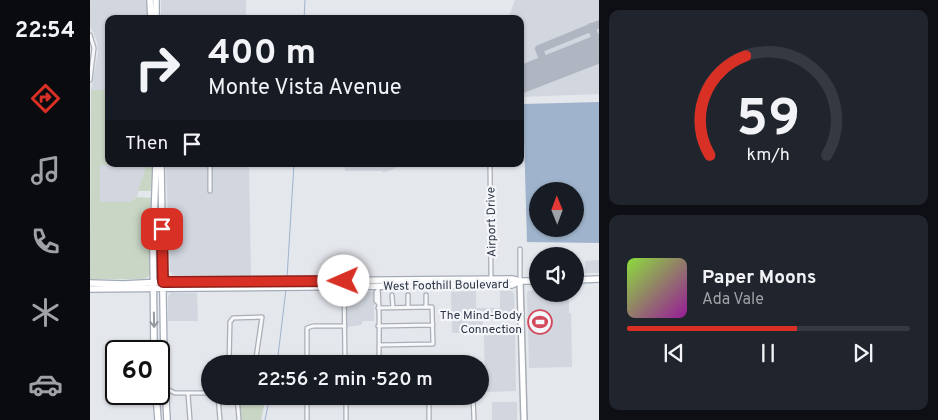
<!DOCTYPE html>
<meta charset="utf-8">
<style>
body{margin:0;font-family:Overpass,sans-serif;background:#20242c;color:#f1f3f6;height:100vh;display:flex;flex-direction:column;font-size:19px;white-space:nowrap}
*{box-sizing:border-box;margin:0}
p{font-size:16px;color:#9ea1a6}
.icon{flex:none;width:28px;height:28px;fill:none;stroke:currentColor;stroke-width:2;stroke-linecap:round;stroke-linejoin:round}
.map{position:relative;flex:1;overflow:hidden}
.drawer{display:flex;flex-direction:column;gap:10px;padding:10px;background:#0d0f14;width:339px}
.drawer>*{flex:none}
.guide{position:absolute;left:15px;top:15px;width:419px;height:152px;border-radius:10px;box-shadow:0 1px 4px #0004;background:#171b24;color:#f1f3f6;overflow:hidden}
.needle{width:32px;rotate:359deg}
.buttons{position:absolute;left:439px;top:182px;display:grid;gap:10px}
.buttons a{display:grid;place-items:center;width:55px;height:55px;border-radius:50%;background:#171b24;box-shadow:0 1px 4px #0004;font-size:25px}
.speed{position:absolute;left:15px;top:340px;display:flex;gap:10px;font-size:25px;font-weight:700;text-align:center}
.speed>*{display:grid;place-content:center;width:65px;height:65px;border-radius:50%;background:#171b24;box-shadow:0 1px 4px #0004;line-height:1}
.speed .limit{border:2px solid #111;border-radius:8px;background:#fff;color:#111}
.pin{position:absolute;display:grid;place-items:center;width:42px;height:42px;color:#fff;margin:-21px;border-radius:10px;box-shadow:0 2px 8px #0006}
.me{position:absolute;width:55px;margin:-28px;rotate:269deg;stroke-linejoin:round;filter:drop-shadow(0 0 4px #0008)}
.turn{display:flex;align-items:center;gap:18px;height:105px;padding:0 20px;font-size:22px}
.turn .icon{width:65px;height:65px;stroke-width:2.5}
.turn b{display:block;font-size:35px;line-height:42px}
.then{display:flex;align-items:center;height:48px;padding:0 20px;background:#0003;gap:10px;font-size:19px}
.drawer .tile{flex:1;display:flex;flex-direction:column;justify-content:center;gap:8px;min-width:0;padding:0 18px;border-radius:10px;background:#20242c}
.drawer .dial{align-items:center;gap:0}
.dial svg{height:130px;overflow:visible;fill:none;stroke:#363941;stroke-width:7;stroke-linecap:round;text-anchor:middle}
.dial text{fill:#f1f3f6;stroke:none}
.song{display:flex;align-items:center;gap:15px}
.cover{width:60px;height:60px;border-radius:8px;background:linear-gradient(135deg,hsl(90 70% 55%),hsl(300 70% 35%))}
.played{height:5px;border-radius:2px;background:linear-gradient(90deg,#d93025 60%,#363941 60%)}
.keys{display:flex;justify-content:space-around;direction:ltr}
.trip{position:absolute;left:111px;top:355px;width:288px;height:50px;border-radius:25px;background:#171b24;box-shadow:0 1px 4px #0004;font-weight:600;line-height:50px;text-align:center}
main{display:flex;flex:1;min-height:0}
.menu{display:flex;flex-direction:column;width:90px;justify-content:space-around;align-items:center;background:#090b0e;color:#9ea1a6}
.menu .icon{width:35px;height:35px}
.menu .active{color:#d93025}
.menu b{font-size:22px;color:#f1f3f6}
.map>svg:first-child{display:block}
.built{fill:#d2d6de}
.green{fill:#c9d6c5}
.water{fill:#9fb4cc;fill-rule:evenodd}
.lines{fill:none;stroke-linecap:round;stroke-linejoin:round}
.stream{stroke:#9fb4cc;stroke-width:1}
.taxiway{stroke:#b0b6c1;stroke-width:8}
.runway{stroke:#b0b6c1;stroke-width:20}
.minor-casing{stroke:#a9aeb7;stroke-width:5.5}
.secondary-casing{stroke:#a9aeb7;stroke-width:8}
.primary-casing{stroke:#a3abb8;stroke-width:8}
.minor{stroke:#f7f8fa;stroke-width:3}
.secondary{stroke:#fff;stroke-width:5}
.primary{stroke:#fff;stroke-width:5.5}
.oneway{stroke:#959aa2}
.route-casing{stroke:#8d1f18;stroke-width:12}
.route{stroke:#d93025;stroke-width:9}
.labels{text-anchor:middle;stroke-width:4.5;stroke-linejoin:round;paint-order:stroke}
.street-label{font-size:12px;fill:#2b3445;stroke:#f4f6f9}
.poi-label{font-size:12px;fill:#2b3445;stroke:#f4f6f9;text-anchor:end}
</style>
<main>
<nav class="menu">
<b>22:54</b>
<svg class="icon active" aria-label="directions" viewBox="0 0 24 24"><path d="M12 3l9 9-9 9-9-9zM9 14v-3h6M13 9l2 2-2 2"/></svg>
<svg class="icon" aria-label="music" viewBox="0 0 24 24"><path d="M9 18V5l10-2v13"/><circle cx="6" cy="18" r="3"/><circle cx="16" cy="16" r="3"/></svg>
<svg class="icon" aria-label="phone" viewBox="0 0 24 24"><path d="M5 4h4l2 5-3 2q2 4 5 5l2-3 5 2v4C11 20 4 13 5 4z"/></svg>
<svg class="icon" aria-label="climate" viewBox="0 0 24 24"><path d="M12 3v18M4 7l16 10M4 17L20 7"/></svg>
<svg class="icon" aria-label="car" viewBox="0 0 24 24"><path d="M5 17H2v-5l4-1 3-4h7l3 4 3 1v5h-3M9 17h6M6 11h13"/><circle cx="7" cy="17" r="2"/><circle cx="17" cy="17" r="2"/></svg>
</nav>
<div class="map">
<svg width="510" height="420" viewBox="0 0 510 420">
<rect width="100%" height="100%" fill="#e4e7ec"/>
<path class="built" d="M2,0H57V19H19V90H1L8,53L7,41L0,26V1Z
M71,0H156V19H71Z
M425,0H509V94L430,97V19H418Z
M57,164L47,197L40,202L20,203L13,202L10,200L9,165Z
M76,164H159L161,276L83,275L80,271Z
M255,164H316L293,173L292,171H255Z
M509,260V273H495V261Z
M447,290L448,294H479V313H481L482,367L439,368L437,293L438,291Z
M260,291L284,292V321H273L271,325L257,327L256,294Z
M386,291V308H410V291H422L424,294L425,316H393V329H425L426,391L395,392L394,333H362L361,292Z
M81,293H107L108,321H78V296Z
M402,402H427V420H402Z"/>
<path class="green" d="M1,90H19V164H63L62,191H48L57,164L10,165V200L13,202H40L47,197L61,198L59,237L60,273L58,277L54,279H0Z
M149,396H176L171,420H151Z"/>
<path class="water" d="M509,102V243L437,242L433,104ZM448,191H485V229H448Z"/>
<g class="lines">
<path class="stream" d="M214,19L215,0
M197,278L204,164
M187,364L196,289
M175,420L180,396"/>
<path class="taxiway" d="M501,27L510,48
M461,78L449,49L510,24
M430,90L510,59"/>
<path class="runway" d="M430,76L510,44"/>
<g class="minor-casing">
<path id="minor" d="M0,35L4,48L0,80
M120,164V191
M400,164L401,279
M254,281L255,364
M430,281V249
M288,287C290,311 289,338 289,364
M302,295L303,308
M318,295V307
M336,295V307
M288,303L286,301V292L288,290
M288,308L342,307L343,344L289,345
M288,326L343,325
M139,364L140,322L143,318L172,317L166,358L164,360H139
M217,364V328L223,326H255
M77,389L85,393H120
M98,394L100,420
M128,396L130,420
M147,396L149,420
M256,396V420
M308,396V402L383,400
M339,396V420
M383,396L384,420
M217,420V396"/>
</g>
<g class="secondary-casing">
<path id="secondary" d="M430,281L434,420"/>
</g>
<g class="primary-casing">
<path id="primary" d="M60,0L61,19
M66,0V19
M71,164L74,363L77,420
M485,280L510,279
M0,283L33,284L73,282L422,279L430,281H448
M0,289L422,285L430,281
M64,351L63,248L66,164
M66,394L68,420"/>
</g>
<use href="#minor" class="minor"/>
<use href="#secondary" class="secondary"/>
<use href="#primary" class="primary"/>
</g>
<defs><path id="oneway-shaft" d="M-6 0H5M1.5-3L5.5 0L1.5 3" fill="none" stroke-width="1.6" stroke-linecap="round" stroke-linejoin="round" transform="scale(1.25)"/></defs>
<use class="oneway" href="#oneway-shaft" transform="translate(64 320) rotate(89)"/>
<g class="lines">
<g class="route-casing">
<path id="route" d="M72,229L73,282L254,281"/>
</g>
<use href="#route" class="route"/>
</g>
<defs>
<g id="stadium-ring" transform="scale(1.25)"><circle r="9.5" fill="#f4f6f9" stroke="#d1495b" stroke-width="1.5"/><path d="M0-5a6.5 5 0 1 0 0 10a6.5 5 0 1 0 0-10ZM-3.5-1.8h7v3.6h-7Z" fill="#d1495b"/></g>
</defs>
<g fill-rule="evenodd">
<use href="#stadium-ring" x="450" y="322"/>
</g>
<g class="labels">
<g class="street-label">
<text transform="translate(401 222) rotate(-91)" y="4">Airport Drive</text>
<text transform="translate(356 285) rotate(-1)" y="4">West Foothill Boulevard</text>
</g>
<g class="poi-label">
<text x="432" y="319">The Mind-Body<tspan x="432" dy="14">Connection</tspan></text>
</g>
</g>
</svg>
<div class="buttons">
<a><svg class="needle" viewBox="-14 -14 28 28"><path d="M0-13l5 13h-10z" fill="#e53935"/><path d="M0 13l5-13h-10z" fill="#9ea1a6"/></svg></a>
<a><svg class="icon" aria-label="sound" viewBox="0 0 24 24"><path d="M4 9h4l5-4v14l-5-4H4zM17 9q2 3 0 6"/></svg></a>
</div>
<div class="speed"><div class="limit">60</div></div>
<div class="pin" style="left:72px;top:229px;background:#d93025"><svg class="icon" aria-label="arrive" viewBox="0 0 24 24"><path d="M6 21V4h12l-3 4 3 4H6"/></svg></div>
<svg class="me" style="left:254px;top:281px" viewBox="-20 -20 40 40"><circle r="19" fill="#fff"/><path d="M0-13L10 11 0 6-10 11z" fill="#d93025"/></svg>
<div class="trip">22:56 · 2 min · 520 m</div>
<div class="guide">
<div class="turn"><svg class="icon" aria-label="right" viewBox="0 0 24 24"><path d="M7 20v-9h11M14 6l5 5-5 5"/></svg><div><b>400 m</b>Monte Vista Avenue</div></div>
<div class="then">Then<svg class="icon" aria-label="arrive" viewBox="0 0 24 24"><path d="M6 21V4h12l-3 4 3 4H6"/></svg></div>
</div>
</div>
<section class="drawer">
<div class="tile dial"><svg viewBox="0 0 100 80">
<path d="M14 69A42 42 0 1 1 86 69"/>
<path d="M14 69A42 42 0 0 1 36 8" stroke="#d93025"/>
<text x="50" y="56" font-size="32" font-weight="700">59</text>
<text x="50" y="72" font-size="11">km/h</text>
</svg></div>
<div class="tile">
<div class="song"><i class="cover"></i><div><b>Paper Moons</b><p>Ada Vale</p></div></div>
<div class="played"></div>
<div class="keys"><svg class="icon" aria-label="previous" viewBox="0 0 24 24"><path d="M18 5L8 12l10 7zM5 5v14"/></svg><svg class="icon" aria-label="pause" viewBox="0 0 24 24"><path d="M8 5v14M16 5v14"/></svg><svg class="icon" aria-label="next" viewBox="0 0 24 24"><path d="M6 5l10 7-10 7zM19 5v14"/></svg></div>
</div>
</section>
</main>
